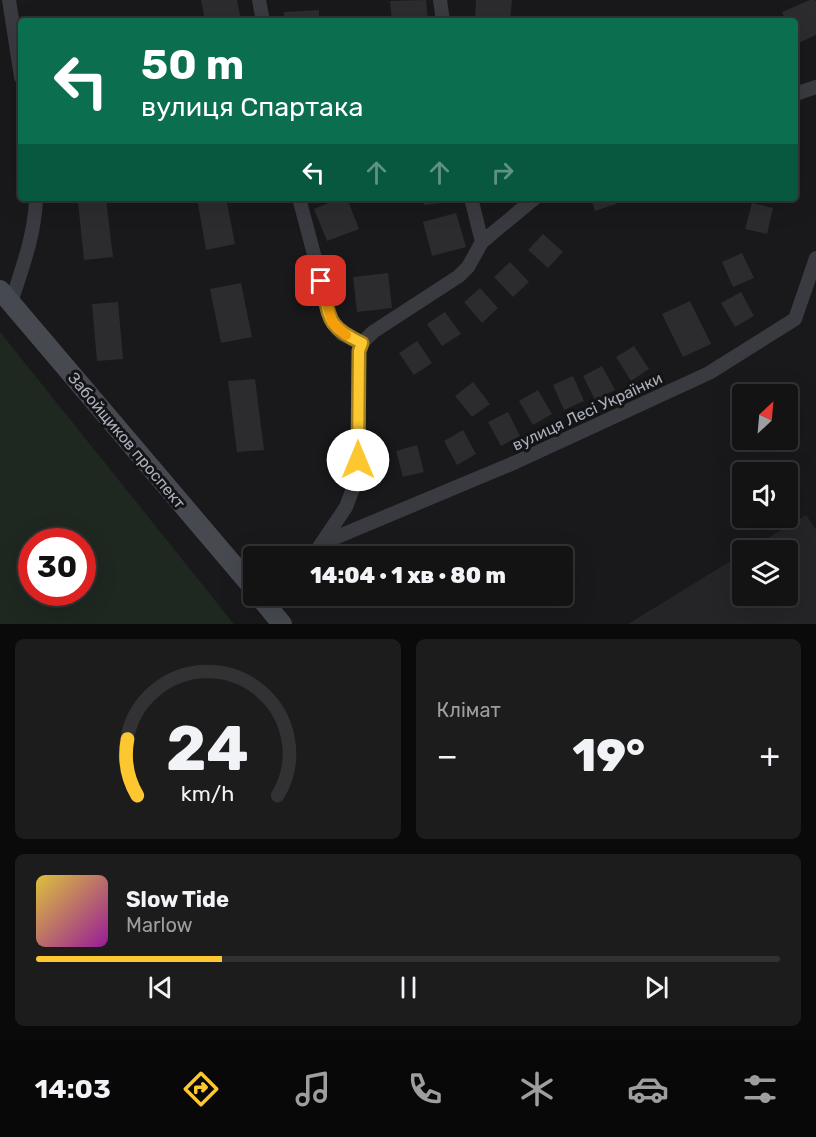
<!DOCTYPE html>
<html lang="uk">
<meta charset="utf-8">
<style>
body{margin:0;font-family:Rubik,sans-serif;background:#1c1c1d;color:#f1f3f6;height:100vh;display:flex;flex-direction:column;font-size:22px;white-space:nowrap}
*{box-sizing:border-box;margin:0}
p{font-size:20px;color:#9d9ea0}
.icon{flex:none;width:33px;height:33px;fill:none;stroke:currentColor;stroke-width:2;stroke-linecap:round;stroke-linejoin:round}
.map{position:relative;height:624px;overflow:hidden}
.panel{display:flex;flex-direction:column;gap:15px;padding:15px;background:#0a0a0b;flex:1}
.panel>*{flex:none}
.banner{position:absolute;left:18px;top:18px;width:780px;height:183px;border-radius:6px;box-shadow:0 6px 24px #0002,0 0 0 2px #323234;background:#0b6e4f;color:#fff;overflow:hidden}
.needle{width:39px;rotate:26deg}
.fabs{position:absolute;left:732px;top:384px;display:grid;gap:12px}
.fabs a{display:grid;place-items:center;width:66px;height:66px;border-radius:6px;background:#131314;box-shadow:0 6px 24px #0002,0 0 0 2px #323234;font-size:30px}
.speed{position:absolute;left:18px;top:528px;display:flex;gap:12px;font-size:30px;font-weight:700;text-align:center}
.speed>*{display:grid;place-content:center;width:78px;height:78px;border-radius:50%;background:#131314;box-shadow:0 6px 24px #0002,0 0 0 2px #323234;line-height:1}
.speed .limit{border:9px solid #d22;background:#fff;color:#111}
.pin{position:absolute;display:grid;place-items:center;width:51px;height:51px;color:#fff;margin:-26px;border-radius:12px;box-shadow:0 3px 9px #0006}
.me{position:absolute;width:66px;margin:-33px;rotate:0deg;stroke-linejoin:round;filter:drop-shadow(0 0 4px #0008)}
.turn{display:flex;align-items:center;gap:21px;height:126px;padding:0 24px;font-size:27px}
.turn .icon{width:78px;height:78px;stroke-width:2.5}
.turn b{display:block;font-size:42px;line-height:51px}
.lanes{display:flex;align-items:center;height:57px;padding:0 24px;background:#0003;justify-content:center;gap:30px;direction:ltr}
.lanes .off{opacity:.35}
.big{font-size:45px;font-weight:800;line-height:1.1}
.panel .card{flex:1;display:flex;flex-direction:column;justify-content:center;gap:9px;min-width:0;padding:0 21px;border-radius:9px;background:#1c1c1d}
.panel .dial{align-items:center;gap:0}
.dial svg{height:156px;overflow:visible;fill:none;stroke:#323234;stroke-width:7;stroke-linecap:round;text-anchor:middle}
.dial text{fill:#f1f3f6;stroke:none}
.song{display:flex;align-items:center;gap:18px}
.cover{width:72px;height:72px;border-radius:9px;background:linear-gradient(135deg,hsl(50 70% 55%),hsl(300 70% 35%))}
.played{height:6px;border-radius:3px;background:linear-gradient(90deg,#fdc72f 25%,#323234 25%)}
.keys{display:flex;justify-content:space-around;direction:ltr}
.heat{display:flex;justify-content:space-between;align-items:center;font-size:33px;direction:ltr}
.panel .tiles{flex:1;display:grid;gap:15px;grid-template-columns:1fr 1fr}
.card:last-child{grid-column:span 2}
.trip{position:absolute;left:243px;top:546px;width:330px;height:60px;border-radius:6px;background:#131314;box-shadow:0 6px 24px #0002,0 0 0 2px #323234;font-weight:800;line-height:60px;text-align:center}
.menu{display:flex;height:96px;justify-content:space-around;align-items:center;background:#080808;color:#9d9ea0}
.menu .icon{width:42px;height:42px}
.menu .selected{color:#fdc72f}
.menu b{font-size:27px;color:#f1f3f6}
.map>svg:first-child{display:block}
.built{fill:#252528}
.green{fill:#1e2720;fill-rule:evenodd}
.building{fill:#2c2c2f}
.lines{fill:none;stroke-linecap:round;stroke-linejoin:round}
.minor{stroke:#3a3a41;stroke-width:14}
.secondary{stroke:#474951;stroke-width:20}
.route-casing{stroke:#a4811f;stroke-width:15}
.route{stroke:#fdc72f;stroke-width:10}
.slow{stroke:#f59e0b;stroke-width:10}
.labels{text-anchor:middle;stroke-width:6;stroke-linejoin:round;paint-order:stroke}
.street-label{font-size:16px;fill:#aaafbc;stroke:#141416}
</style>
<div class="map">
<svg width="816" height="624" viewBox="0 0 816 624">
<rect width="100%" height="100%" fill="#19191b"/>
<path class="built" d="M806,515L816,529V624H628L742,554V596H788V550H748Z"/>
<path class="green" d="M0,332L234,624H0ZM32,542H82V592H32Z"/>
<path class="building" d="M201,0H237L241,21H205Z
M426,0L428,21H392L390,1Z
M476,0H512L510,21H475Z
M810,0H815L816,2V35L796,44L795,21H786L782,12Z
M319,10V21H284V12Z
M197,198H226L235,244L206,250Z
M341,198H347L359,229L327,241L314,209Z
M423,198H459V201L424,205Z
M591,198H614L616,204L595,211Z
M106,199L113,257L84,260L78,202Z
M752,203L773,208L767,234L745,229Z
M456,213L466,247L432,256L423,222Z
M543,234L563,252L548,268L528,250Z
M742,253L754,278L733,287L722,262Z
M510,262L529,282L513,297L494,277Z
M388,273L392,308L357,312L353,277Z
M241,283L252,337L221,343L210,289Z
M480,288L498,308L482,323L464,302Z
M741,292L754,316L735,327L721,303Z
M690,301L711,344L683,357L662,314Z
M118,302L123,359L97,361L92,304Z
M445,312L461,334L442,346L427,324Z
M417,341L432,363L414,375L399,353Z
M634,346L649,369L631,381L616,357Z
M602,366L615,390L595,400L583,376Z
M573,376L584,401L564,410L553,385Z
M255,379L264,450L237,452L228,381Z
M473,382L490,404L472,417L455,396Z
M538,390L552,414L533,425L519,401Z
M508,412L520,436L501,446L488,422Z
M463,430L476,454L457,465L444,441Z
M417,445L424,472L403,477L396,451Z"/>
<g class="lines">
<path class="minor" d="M9,0L21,77
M259,0L263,21
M440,0L443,21
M795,94L816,87
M299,198L332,322L342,334L362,343
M471,198L482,242
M11,303C22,268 35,235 36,198
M325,542L516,462L709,373L795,319L816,258
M313,556L346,507L355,483L358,460L359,351L362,343L373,332L459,276L468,267L482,242L535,198
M271,610L283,596"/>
<path class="secondary" d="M0,290L254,589
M259,596L282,624"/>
</g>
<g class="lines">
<g class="route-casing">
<path id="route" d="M321,281C330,317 325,326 362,343L359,351L358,460"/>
</g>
<use href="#route" class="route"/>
<path class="slow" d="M327,303L332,322L346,335"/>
</g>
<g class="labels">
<g class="street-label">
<text transform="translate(587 411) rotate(-25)" y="6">вулиця Лесі Українки</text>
<text transform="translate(127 440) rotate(50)" y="6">Забойщиков проспект</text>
</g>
</g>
</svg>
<div class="fabs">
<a><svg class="needle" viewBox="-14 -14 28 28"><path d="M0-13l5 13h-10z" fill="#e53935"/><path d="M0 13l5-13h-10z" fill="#9d9ea0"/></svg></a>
<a><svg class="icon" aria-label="sound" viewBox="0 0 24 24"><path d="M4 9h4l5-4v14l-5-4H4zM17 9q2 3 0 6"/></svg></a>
<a><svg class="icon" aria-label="layers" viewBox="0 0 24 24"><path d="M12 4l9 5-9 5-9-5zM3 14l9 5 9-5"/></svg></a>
</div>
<div class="speed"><div class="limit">30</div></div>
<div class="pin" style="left:321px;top:281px;background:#d93025"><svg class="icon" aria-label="arrive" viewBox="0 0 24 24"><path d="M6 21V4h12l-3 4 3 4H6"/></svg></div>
<svg class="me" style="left:358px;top:460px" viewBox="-20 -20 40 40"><circle r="19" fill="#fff"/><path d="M0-13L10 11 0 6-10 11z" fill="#fdc72f"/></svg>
<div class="trip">14:04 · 1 хв · 80 m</div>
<div class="banner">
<div class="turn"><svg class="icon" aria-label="left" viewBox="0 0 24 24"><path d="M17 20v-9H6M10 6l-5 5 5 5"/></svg><div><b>50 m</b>вулиця Спартака</div></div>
<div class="lanes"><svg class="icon" aria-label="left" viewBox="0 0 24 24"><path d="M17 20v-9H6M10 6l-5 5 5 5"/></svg><svg class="icon off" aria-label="ahead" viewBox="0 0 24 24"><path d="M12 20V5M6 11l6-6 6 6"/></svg><svg class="icon off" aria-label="ahead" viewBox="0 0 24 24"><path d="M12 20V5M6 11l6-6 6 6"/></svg><svg class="icon off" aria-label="right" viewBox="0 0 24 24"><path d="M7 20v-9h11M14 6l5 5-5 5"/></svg></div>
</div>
</div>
<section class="panel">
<div class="tiles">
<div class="card dial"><svg viewBox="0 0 100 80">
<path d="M14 69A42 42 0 1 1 86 69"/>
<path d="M14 69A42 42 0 0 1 9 40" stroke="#fdc72f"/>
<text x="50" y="56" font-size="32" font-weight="700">24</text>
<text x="50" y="72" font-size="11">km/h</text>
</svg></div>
<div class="card"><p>Клімат</p>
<div class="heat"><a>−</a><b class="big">19°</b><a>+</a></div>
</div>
<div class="card">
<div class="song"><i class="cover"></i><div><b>Slow Tide</b><p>Marlow</p></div></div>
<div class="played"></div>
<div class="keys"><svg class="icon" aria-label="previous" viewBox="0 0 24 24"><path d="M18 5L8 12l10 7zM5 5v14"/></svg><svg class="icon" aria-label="pause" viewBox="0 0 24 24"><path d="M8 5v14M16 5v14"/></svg><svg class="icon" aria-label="next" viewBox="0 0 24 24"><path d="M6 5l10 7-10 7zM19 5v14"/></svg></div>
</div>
</div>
</section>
<nav class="menu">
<b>14:03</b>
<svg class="icon selected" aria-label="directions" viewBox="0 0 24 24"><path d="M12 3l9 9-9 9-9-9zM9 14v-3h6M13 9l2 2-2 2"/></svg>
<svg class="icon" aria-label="music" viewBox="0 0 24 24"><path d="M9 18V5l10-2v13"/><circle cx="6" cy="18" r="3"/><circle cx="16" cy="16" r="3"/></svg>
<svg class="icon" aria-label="phone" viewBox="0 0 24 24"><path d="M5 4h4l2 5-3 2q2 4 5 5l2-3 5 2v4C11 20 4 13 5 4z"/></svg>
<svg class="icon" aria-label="climate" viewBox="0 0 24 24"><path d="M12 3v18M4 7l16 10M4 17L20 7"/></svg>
<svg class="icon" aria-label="car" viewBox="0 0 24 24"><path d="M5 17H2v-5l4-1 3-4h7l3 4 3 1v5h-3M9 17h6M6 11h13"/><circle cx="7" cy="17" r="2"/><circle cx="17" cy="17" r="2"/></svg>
<svg class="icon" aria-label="filters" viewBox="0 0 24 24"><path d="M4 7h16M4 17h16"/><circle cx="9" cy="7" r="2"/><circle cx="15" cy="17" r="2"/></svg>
</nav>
